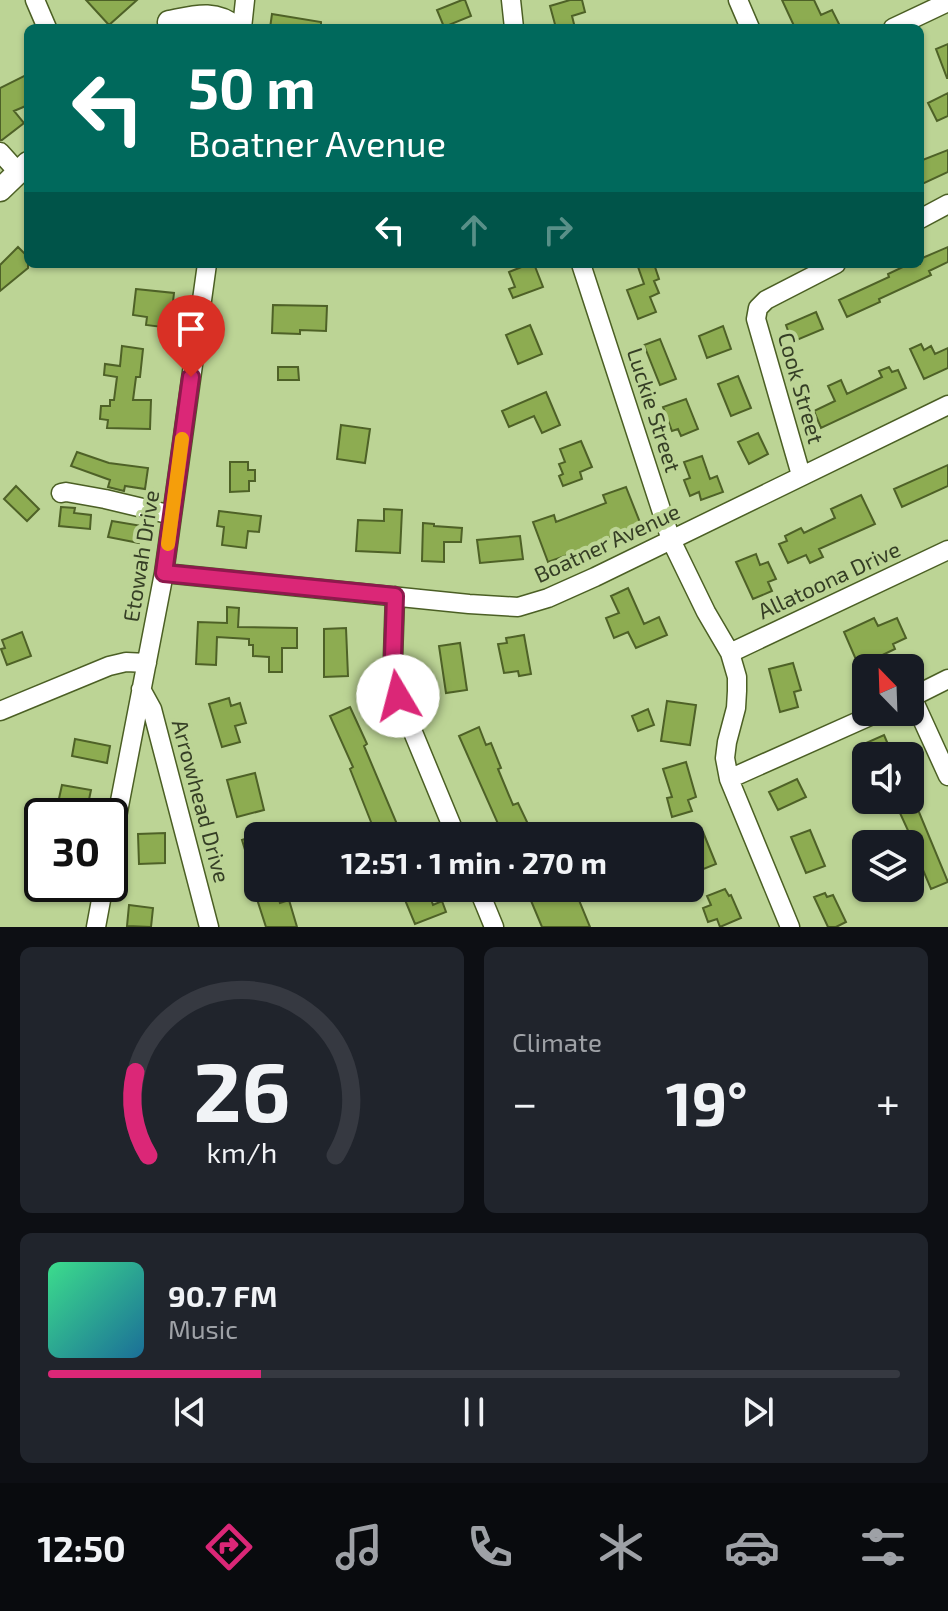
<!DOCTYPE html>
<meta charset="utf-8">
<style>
body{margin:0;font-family:"Exo 2",sans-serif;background:#20242c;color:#f1f3f6;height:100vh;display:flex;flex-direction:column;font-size:30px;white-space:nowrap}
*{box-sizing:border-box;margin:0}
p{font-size:26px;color:#9ea1a6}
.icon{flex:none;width:44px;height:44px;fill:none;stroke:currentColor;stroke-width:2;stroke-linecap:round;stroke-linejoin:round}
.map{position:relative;height:927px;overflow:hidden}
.side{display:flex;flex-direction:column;gap:20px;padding:20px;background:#0d0f14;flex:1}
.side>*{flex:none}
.banner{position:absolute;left:24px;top:24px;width:900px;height:244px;border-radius:12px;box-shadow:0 2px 6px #0004;background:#00695c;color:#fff;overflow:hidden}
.needle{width:52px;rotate:337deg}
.fabs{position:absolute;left:852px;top:654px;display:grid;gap:16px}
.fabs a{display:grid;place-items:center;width:72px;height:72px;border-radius:12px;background:#171b24;box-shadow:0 2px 6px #0004;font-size:40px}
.speed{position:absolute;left:24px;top:798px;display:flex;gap:16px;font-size:40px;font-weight:700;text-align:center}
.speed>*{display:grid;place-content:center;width:104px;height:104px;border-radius:50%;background:#171b24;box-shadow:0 2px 6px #0004;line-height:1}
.speed .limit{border:4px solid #111;border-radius:12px;background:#fff;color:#111}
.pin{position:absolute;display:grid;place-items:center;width:68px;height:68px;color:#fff;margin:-82px -34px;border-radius:50% 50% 50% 0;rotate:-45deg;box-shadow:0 0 8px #0007}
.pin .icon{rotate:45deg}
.me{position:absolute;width:88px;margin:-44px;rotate:352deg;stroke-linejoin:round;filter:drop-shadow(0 0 6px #0008)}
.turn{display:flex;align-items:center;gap:28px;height:168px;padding:0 32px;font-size:36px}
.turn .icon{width:104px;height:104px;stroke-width:2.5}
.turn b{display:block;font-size:56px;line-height:68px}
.lanes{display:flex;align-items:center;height:76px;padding:0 32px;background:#0003;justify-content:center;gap:40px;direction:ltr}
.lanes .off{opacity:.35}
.big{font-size:60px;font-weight:700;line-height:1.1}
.side .tile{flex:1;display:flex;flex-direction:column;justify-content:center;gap:12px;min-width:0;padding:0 28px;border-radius:12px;background:#20242c}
.side .dial{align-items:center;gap:0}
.dial svg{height:208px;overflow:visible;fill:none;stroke:#363941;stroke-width:7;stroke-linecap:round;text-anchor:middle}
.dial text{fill:#f1f3f6;stroke:none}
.song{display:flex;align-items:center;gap:24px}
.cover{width:96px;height:96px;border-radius:12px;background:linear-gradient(135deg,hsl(150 70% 55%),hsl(200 70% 35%))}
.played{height:8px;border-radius:4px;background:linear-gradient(90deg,#db2777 25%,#363941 25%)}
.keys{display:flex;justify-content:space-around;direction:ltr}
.heat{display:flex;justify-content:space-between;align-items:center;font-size:44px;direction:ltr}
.side .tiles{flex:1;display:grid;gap:20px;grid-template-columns:1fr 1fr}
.tile:last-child{grid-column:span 2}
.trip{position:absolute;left:244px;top:822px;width:460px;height:80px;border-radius:12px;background:#171b24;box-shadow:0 2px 6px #0004;font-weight:700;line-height:80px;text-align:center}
.menu{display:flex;height:128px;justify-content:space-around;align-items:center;background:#090b0e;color:#9ea1a6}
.menu .icon{width:56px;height:56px}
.menu .current{color:#db2777}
.menu b{font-size:36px;color:#f1f3f6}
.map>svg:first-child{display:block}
.building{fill:#8dac51;stroke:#4e6127;stroke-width:2}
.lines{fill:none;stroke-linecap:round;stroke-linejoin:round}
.minor-casing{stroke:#4b5f24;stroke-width:21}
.major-casing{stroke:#4b5f24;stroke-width:25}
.minor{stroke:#fff;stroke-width:18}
.major{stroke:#fff;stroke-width:22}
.route-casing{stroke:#8e194d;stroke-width:20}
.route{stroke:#db2777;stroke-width:14}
.slow{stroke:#f59e0b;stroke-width:14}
.labels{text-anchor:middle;stroke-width:8;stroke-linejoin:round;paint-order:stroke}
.street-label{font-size:22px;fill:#353e25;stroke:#bcd495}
</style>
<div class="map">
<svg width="948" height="927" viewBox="0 0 948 927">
<rect width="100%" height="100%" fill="#bcd495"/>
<path class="building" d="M86,0H137L109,25Z
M462,0H465L471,16L444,27L437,10Z
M570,0H582L585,12L572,16L575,28H556L550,6Z
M782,0H814L821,15L832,10L841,28H795Z
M272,14L321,22V28H270Z
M948,44V78H947L936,49Z
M28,74V105L14,111L24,123L2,140H0V88Z
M948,93V116L937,121L928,103Z
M948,150V172L920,185V161Z
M18,247L28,257V268L0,291V265Z
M948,247V262L929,271L931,275L879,299L880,302L847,317L839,300L889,277L888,274L909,264H920V259Z
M529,264H534L543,287L513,298L509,289L515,287L509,272Z
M637,264H654L659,279L654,281L659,293L650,297L656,312L638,319L627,290L644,284Z
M136,289L174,293L170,328L146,325L147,317L133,315Z
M273,305L327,306L326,331L300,330V334L272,333Z
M816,312L823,329L792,342L786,325Z
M530,325L542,354L518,364L506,335Z
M723,326L731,349L707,358L699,336Z
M660,339L676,379L660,385L644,345Z
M921,344L924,350L931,346L935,354L948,348V368L924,379L910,349Z
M122,346L143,349L140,377H136L133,400H151L150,429L107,428L108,420L100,419L101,406H110V400H114L117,377L104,375L105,364L120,366Z
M278,367H298L299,380H278Z
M889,367L892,372L898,370L906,388L821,428L814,411L835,401L828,386L841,380L847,394L882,377L879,371Z
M738,376L751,408L731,416L718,384Z
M546,392L560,425L542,433L534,416L509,427L502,411Z
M686,399L698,429L681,436L678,429L672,431L663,407Z
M341,425L370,429L365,463L337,459Z
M758,433L768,454L749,464L738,442Z
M581,441L592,467L580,472L582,479L563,486L559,476L563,474L559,464L565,462L560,449Z
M77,452L109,463L148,468L145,489L125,486L124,491L108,487L110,480L71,466Z
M702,456L710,479L717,476L723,492L701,500L699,492L690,496L684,480L690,478L684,462Z
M230,462H248V470H255V481H249V491L230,492Z
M948,465V486L902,507L894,489Z
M16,486L39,509L27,521L4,499Z
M626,487L641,525L602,541V543L548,562L533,522L554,515L556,522L606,503L603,495Z
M861,495L875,524L819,549L823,557L810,563L806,555L788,563L779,544L787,541L785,536L801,528L804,533L835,518L831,509Z
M61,507L75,508L74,513L91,515L90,529L59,526Z
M384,509L402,510L400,553L356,551L358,520L384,521Z
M219,511L261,516L259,532L248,531L246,548L222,545L224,527L217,526Z
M112,521L142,526L139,543L108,537Z
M423,523L434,524V526L462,528L461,542H444V562L422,561Z
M520,536L523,559L480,563L477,540Z
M756,554L760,565L768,562L776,579L768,582L772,591L753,599L736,562Z
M628,588L644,624L659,617L667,635L636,648L628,632L614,638L606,618L619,613L611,596Z
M227,607L239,608L238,627L297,628V648H282V672H269V657L253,656V645H249V639L217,637L216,665L196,664L198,622L227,623Z
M874,618L878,626L897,618L906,638L893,644L895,649L868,662L867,658L857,662L844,632Z
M346,628L348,676L324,677V629Z
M22,632L31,656L7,665L1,649L5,648L2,640Z
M524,635L531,674L519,676L518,671L504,673L498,644L507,643L506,638Z
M460,643L467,690L446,693L439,646Z
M793,663L801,690L794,692L798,707L780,712L769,669Z
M229,698L231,706L240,703L246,723L235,726L240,742L222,747L209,704Z
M667,701L696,705L690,745L661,741Z
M350,707L367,744L364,746L402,836H376L373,827L350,769L353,767L330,716Z
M648,709L654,725L638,731L632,716Z
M479,727L486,745L491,743L501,768L498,769L513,805L518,803L528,824L503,835L459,736Z
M884,735L893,756H872L866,743Z
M75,739L110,746L107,763L72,756Z
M686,762L696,797L688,800L692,811L672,817L667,798L672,797L663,769Z
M255,773L264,810L237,817L227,780Z
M797,779L806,797L778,810L769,792Z
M62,785L91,790L87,809L58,803Z
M894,800H914L948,882L931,889L915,851L917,850Z
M810,830L825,866L806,873L791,837Z
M703,832L716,864L696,872L690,856V837Z
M165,833V863L139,864L138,834Z
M258,835V882L255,883L242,840Z
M270,888H275L280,903L289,900L297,927H266L255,893Z
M400,888H422L424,893L428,891L433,905L442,901L446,912L415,924Z
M546,888H574L590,927H542L529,896Z
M725,889L729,896L731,895L741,918L720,927L717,919L708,922L703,908L711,905L707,896Z
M825,893L827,897L833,895L846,922L836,927H828L814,897Z
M129,905L153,908L151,927L127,926Z"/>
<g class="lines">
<g class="minor-casing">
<path id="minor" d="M35,0L47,28
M511,0L514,28
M738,0L750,28
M242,28L245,0
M893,28L948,2
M0,152L18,172
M920,219L948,204
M581,264L671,540L706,612L730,653L737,677V691L736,708L727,742L725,758L729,779L790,927
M801,475L756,319L758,308L766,300L836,264
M61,493L66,492L105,499L172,515
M164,573L469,604L518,607L548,598L595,577L948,405
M395,596L393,657L398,696L456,836
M730,653L948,550
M141,689L152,709L209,927
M912,697L948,776
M910,698L948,679
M0,711L109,666L126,662L147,663
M729,779L879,712
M110,853L164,573L207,264
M478,888L494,927
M96,927L104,884"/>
</g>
<g class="major-casing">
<path id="major" d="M169,22C194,17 215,10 236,28
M0,190L28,163"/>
</g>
<use href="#minor" class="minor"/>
<use href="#major" class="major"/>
</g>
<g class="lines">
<g class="route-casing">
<path id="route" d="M191,377L164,573L395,596L393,657L398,696"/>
</g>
<use href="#route" class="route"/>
<path class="slow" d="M168,544L182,439"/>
</g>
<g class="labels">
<g class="street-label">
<text transform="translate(801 388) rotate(74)" y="8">Cook Street</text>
<text transform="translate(654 410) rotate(72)" y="8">Luckie Street</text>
<text transform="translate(607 543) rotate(-25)" y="8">Boatner Avenue</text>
<text transform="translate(141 556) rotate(-81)" y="8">Etowah Drive</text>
<text transform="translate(829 580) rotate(-25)" y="8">Allatoona Drive</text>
<text transform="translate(201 801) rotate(75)" y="8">Arrowhead Drive</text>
</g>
</g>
</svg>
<div class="fabs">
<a><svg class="needle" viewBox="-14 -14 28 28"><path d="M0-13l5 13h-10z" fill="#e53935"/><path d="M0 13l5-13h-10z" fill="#9ea1a6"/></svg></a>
<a><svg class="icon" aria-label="sound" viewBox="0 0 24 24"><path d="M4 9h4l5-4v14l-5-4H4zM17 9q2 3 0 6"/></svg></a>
<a><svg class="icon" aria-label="layers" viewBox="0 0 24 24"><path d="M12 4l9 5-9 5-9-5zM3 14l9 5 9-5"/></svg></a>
</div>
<div class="speed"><div class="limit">30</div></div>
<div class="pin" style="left:191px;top:377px;background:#d93025"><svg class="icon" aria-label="arrive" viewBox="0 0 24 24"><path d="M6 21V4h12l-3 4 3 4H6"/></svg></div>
<svg class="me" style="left:398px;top:696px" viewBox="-20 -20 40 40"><circle r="19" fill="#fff"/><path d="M0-13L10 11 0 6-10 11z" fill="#db2777"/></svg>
<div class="trip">12:51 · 1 min · 270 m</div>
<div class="banner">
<div class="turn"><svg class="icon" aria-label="left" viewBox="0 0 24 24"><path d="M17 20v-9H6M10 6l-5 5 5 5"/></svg><div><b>50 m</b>Boatner Avenue</div></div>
<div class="lanes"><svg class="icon" aria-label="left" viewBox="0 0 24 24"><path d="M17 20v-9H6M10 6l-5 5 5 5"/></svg><svg class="icon off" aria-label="ahead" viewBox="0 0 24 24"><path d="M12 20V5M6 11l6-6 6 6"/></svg><svg class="icon off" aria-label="right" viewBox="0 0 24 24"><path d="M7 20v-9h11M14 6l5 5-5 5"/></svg></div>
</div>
</div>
<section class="side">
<div class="tiles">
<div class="tile dial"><svg viewBox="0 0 100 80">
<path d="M14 69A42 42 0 1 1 86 69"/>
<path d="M14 69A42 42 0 0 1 9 37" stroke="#db2777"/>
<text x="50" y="56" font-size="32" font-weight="700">26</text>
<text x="50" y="72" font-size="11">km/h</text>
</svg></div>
<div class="tile"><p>Climate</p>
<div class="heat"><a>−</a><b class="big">19°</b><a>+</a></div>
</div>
<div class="tile">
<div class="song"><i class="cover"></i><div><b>90.7 FM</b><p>Music</p></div></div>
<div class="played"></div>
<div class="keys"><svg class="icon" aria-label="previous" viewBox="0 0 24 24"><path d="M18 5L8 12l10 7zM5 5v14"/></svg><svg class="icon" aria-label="pause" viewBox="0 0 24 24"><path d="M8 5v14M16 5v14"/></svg><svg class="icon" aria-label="next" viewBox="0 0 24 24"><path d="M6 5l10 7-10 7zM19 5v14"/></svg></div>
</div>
</div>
</section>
<nav class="menu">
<b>12:50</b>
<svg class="icon current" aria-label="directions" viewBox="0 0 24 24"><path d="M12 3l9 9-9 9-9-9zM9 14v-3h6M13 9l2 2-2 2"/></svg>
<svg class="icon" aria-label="music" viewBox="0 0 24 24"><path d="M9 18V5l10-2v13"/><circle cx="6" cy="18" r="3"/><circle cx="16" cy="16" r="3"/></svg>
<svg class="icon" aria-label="phone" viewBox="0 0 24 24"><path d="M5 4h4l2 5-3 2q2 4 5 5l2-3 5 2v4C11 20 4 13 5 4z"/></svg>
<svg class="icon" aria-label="climate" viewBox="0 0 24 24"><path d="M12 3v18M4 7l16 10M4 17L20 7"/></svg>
<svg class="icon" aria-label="car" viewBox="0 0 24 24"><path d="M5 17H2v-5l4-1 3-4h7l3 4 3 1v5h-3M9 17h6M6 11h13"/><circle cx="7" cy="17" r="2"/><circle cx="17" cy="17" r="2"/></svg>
<svg class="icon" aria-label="filters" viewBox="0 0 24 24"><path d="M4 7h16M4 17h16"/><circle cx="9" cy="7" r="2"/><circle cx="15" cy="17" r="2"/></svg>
</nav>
